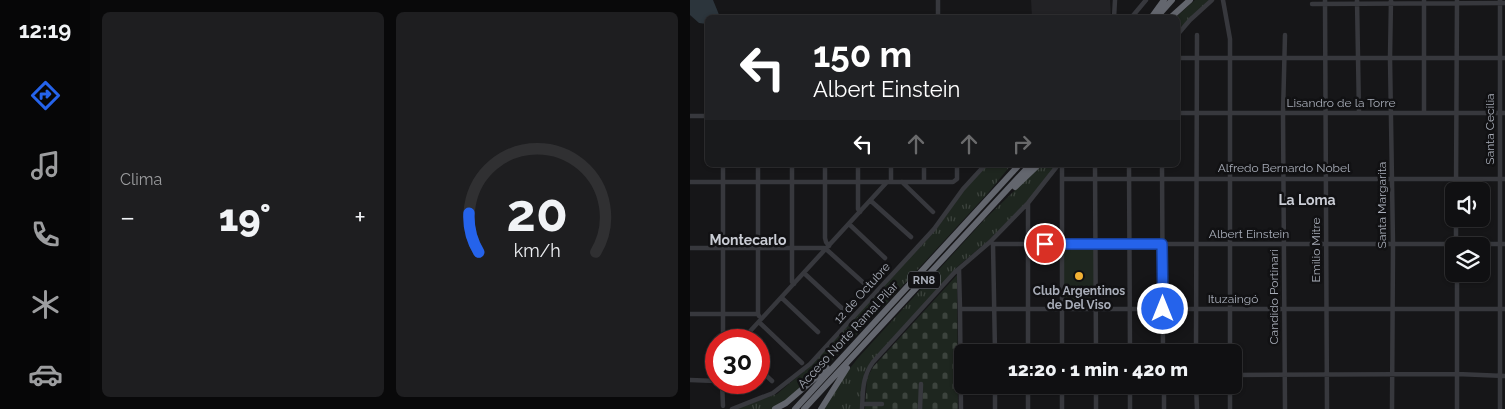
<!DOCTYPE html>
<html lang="es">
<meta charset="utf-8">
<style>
body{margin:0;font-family:Raleway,sans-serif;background:#1e1e20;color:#f1f3f6;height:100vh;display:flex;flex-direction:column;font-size:19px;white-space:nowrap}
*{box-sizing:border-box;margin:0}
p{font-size:16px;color:#9c9d9f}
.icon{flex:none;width:28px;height:28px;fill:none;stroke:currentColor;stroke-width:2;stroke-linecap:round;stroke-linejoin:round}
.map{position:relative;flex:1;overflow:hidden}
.side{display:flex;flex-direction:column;gap:12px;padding:12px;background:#09090a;width:600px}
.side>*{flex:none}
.banner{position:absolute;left:15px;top:15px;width:475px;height:152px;border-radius:8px;box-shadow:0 1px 4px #0004,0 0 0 1px #303032;background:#202124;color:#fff;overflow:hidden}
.fabs{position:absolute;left:755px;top:182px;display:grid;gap:10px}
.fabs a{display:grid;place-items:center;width:45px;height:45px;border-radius:8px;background:#101012;box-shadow:0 1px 4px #0004,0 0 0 1px #303032;font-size:25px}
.speed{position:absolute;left:15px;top:329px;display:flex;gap:10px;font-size:25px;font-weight:700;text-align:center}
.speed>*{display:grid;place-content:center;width:65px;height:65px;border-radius:50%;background:#101012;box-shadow:0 1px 4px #0004,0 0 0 1px #303032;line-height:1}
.speed .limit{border:8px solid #d22;background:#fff;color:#111}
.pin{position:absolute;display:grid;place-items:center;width:42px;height:42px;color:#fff;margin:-21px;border:2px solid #fff;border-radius:50%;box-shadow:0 1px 5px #0007}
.me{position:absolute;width:55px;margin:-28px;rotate:0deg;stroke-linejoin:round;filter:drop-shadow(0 0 4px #0008)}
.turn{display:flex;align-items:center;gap:18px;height:105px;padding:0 25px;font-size:22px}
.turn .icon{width:65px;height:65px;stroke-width:2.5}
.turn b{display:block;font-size:35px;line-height:42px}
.lanes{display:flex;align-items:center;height:48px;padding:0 25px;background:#0003;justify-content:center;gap:25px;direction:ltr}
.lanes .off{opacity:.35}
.big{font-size:38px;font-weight:800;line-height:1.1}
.side .tile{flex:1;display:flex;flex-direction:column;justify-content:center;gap:8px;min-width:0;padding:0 18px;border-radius:8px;background:#1e1e20}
.side .dial{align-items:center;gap:0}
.dial svg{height:130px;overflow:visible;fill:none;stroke:#303032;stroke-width:7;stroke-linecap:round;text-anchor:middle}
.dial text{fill:#f1f3f6;stroke:none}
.heat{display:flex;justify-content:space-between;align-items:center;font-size:28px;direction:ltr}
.side .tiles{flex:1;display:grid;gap:12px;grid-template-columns:repeat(2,1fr)}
.trip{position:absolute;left:264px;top:344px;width:288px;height:50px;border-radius:8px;background:#101012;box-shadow:0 1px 4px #0004,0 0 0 1px #303032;font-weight:800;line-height:50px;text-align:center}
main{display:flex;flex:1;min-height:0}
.tabs{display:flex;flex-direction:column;width:90px;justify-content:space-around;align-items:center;background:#060607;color:#9c9d9f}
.tabs .icon{width:35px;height:35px}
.tabs .selected{color:#2563eb}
.tabs b{font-size:22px;color:#f1f3f6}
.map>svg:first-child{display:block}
.built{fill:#222225}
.grass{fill:url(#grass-tufts)}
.cemetery{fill:url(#cemetery-stones)}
.green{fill:#1e261f}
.water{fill:#2c353c}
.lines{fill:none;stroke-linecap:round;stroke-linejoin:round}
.minor{stroke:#37383d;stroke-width:4.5}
.highway{stroke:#63666e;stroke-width:6}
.route-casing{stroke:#184099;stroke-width:12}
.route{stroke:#2563eb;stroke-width:9}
.poi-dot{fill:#f2b134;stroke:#111113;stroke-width:2}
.labels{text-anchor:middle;stroke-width:5;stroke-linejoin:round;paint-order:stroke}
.shield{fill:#111113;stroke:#7b7e86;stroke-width:1}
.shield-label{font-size:11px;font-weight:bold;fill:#a8adb8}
.street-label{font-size:12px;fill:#a8adb8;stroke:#111113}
.poi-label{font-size:12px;font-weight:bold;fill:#a8adb8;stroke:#111113}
.neighbourhood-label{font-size:14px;font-weight:bold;fill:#c9ccd4;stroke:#111113}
</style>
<main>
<nav class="tabs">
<b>12:19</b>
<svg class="icon selected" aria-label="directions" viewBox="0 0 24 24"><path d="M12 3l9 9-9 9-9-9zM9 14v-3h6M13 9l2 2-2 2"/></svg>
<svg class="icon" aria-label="music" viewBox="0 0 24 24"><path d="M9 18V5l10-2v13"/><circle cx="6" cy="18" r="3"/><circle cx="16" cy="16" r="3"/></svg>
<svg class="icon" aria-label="phone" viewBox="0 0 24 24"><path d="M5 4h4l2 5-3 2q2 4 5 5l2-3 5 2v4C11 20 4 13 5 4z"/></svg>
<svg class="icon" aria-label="climate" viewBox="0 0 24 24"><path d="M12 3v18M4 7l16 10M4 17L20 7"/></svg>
<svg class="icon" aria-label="car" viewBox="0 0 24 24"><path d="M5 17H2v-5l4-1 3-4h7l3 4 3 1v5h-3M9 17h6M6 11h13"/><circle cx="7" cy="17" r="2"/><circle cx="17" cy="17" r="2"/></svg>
</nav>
<section class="side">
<div class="tiles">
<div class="tile"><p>Clima</p>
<div class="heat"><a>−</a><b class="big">19°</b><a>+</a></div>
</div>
<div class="tile dial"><svg viewBox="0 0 100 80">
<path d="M14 69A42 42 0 1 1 86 69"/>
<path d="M14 69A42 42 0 0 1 8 45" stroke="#2563eb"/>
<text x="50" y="56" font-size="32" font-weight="700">20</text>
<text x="50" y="72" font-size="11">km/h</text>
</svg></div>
</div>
</section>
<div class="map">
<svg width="815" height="409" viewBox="0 0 815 409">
<defs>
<pattern id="grass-tufts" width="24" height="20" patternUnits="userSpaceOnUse" patternTransform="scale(1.25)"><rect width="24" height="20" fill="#1e261f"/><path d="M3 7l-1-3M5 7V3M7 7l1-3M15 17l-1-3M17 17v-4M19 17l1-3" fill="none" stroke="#3c433d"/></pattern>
<pattern id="cemetery-stones" width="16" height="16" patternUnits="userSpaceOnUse" patternTransform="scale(1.25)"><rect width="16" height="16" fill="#1e261f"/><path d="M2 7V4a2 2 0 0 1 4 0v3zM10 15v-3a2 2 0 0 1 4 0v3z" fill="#3c433d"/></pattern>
</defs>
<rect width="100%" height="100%" fill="#161618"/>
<path class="built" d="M341,0H420L421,17H342Z"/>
<path class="grass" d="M505,0H519L488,30V18H485Z
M297,165H321L298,193L195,305L128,375L110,390L83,409H46L87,394L119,367L247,228L272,192Z
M351,165H366L347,191L299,240L267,267L175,371L172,385L170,409H132L150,381L168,358L295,219Z"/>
<path class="cemetery" d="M267,275L268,409H175L177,378L183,367Z"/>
<path class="green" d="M374,245H404V307H373Z"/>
<path class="water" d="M0,0H23L30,17L18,18L17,24L9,23L0,15Z"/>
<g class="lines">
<path class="minor" d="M248,0V18
M533,0L540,39V352
M635,0L637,409
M667,0L669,113
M701,0L700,58L703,244L702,409
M810,0V409
M622,4L815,3
M424,18L425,0
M441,18L456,0
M488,34L500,20L522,0
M595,35L593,113L595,409
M488,58H815
M488,113H815
M734,113V0
M0,116H18
M33,165V340
M102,165V282L104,284
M135,165V238L136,242L139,246
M168,165V209L170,212
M405,165L406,352
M439,165L440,352
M472,165L473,352
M372,179H815
M0,182H263L267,179V165
M201,182V165
M212,182L243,212
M234,182V165
M766,191L767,0
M181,201L221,237
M766,219V245
M159,224L195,258
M301,242L303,244L305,352
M303,244H815
M0,248H134L136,249L177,286
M269,269L270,309L271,409
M114,273L157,313
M767,274V409
M92,298L128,332
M270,309H815
M0,314H68L69,316
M68,314V165
M69,322L112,363
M52,340L197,182
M338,352V204
M372,352V165
M506,352L507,35
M69,369L82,381
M542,375L767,374L815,376
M0,380L26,381
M32,382L33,406
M406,385V409
M440,385V409
M474,385V409
M506,385L507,409
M540,385V409
M172,404H192
M42,409L83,393L120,364L244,229L273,189L295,165
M172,409C173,392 172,377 183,362L264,273L300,242L338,203L368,165
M230,409L231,384
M305,409V385
M338,409V385
M372,409V385"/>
<path class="highway" d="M461,18L474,0
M466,18L482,0
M480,18L500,0
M325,187L348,165
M85,409L96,403L137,368
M105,409L329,165
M114,409L340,165
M131,409L157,368"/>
</g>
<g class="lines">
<g class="route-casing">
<path id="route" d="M355,244H472L473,309"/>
</g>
<use href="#route" class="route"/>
</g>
<circle class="poi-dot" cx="389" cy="276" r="5"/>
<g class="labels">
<rect class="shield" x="218" y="271.5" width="32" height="17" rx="4"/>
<g class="shield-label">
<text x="234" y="284">RN8</text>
</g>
<g class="street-label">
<text x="651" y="107">Lisandro de la Torre</text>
<text transform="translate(800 129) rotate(-90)" y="4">Santa Cecilia</text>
<text x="594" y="172">Alfredo Bernardo Nobel</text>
<text transform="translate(692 205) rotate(-90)" y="4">Santa Margarita</text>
<text x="559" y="238">Albert Einstein</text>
<text transform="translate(626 250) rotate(-90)" y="4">Emilio Mitre</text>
<text transform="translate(172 293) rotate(-48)" y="4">12 de Octubre</text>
<text transform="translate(584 297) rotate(-90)" y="4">Candido Portinari</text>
<text x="543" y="303">Ituzaingó</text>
<text transform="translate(158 335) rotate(-47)" y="4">Acceso Norte Ramal Pilar</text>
</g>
<g class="poi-label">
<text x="389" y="295">Club Argentinos<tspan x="389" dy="14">de Del Viso</tspan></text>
</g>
<g class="neighbourhood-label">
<text x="617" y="205">La Loma</text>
<text x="58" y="245">Montecarlo</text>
</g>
</g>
</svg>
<div class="fabs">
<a><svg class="icon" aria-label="sound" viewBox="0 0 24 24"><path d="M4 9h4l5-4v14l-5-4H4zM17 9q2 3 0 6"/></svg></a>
<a><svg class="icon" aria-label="layers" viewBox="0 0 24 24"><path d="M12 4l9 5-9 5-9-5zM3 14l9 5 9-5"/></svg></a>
</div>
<div class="speed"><div class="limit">30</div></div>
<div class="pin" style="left:355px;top:244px;background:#d93025"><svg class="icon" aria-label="arrive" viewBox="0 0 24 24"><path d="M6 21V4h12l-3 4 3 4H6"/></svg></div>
<svg class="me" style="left:473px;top:309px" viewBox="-20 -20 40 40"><circle r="17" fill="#2563eb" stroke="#fff" stroke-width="3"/><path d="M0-11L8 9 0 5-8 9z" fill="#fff"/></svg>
<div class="trip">12:20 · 1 min · 420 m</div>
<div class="banner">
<div class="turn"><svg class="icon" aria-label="left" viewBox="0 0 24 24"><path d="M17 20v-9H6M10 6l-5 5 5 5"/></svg><div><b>150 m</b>Albert Einstein</div></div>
<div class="lanes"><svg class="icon" aria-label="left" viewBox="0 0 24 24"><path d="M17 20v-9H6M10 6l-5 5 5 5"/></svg><svg class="icon off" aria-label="ahead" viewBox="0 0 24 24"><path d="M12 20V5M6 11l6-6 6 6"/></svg><svg class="icon off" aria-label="ahead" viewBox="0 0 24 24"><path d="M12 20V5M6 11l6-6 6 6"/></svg><svg class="icon off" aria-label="right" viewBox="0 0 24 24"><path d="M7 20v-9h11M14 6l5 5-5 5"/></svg></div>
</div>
</div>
</main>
